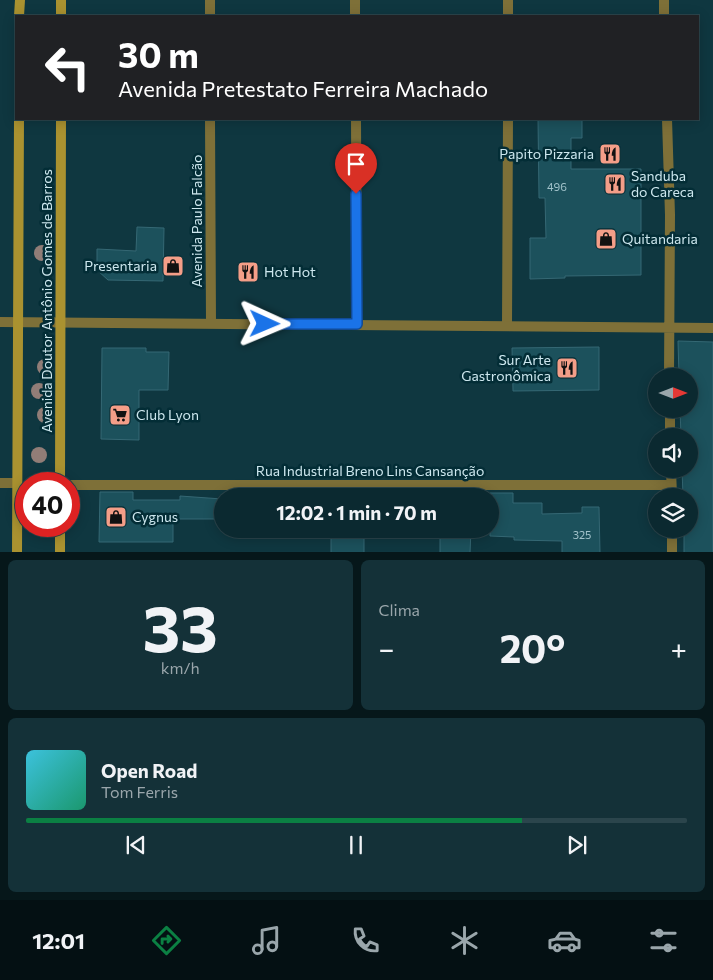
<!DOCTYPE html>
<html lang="pt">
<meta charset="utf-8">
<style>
body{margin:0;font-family:Commissioner,sans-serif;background:#143138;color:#f1f3f6;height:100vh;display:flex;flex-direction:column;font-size:19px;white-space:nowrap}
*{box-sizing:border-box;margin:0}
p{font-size:16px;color:#9aa6ab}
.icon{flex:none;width:28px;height:28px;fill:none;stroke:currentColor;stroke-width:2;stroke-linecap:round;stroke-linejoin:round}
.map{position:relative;height:552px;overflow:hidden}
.drawer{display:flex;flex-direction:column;gap:8px;padding:8px;background:#06171a;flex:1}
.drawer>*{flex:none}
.hud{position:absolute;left:15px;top:15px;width:684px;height:105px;border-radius:0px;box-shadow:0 2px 12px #0003,0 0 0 1px #2b454c;background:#202124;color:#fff;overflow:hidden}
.needle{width:32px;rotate:90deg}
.tools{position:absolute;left:648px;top:368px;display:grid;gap:10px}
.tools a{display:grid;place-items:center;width:50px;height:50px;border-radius:50%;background:#0b2930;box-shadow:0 2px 12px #0003,0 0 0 1px #2b454c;font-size:25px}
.speed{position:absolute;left:15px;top:472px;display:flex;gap:10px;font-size:25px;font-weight:700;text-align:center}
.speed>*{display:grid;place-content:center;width:65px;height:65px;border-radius:50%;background:#0b2930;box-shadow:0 2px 12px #0003,0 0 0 1px #2b454c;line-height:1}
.speed .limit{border:8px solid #d22;background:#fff;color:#111}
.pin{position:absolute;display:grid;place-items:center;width:42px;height:42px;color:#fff;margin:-51px -21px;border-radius:50% 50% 50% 0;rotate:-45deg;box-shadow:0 0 5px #0007}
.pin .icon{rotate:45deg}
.me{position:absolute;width:55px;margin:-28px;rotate:91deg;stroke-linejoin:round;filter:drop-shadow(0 0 4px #0008)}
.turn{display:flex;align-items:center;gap:18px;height:105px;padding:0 20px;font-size:22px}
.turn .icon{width:65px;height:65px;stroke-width:2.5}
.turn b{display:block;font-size:35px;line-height:42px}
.big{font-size:38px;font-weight:700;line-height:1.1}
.drawer .card{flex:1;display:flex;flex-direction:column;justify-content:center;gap:8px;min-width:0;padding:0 18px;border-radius:8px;background:#143138}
.drawer .dial{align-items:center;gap:0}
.dial b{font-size:65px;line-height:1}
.song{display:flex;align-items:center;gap:15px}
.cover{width:60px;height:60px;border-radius:8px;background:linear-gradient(135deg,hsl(190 70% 55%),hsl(160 70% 35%))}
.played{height:5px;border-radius:2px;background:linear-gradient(90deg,#0b8043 75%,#2b454c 75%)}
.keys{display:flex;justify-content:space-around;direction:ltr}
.heat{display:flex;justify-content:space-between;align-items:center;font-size:28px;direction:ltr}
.drawer .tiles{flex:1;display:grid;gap:8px;grid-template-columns:1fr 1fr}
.card:last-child{grid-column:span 2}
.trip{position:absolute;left:214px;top:488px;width:285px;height:50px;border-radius:25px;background:#0b2930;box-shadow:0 2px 12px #0003,0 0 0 1px #2b454c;font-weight:700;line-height:50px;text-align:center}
.menu{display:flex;height:80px;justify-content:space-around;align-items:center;background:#041013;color:#9aa6ab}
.menu .icon{width:35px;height:35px}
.menu .current{color:#0b8043}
.menu b{font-size:22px;color:#f1f3f6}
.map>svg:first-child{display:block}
.building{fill:#1c515c;stroke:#356874}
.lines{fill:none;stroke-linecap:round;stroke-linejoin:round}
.minor{stroke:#7e7038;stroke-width:10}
.tertiary{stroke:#7e7038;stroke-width:10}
.secondary{stroke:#aa9230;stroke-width:10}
.tree{fill:#917d77}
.route-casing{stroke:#114b97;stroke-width:12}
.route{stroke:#1a73e8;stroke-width:9}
.labels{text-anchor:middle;stroke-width:5;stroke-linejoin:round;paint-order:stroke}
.number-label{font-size:11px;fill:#a1c2ca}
.poi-label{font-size:14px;fill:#cde7ee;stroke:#032d36;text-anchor:start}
.street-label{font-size:14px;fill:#cde7ee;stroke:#032d36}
</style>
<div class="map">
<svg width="713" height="553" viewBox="0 0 713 553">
<rect width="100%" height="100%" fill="#0f3740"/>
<path class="building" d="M538,119H582V138H571V169H641V275L565,276V278L530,279V238H546L545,198H539Z
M137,227L164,228L163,281L108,280L97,270V249L136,251Z
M678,341L713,342V553H684V529H689V496H683L682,469H689V436H681L680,409H689V376H679Z
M599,347V390L513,391L512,348Z
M102,348H146V352H169L168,390H139V440L101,439Z
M100,492H133V500H180V496L222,499V519H173V542H99Z
M490,493H513V503H542V514L582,513V507H599L600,553H562V541L514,540V537L490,536Z
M331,529H364V553H331Z
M440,529H471L470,553H440Z"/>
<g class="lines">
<path class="minor" d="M210,0V16
M355,0V16
M508,16V0
M210,119L211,323
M356,119L357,324
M507,326L508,119
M0,483H17
M69,485H671"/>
<path class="tertiary" d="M664,0V16
M667,119L670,215L669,376
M0,322L713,328
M670,409V436
M671,469L672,496
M672,529V553"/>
<path class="secondary" d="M19,16L20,0
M61,16V0
M60,484L61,119
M17,553L19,119
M60,553V526"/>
</g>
<g class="tree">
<circle cx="42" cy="253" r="8"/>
<circle cx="45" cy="367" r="8"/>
<circle cx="39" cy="391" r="8"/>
<circle cx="45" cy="415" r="8"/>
<circle cx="39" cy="455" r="8"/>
</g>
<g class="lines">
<g class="route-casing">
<path id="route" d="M265,324H357L356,194"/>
</g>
<use href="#route" class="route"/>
</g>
<defs>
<g id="restaurant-square" transform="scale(1.125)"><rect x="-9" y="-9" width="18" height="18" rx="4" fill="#f49e88" stroke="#032d36"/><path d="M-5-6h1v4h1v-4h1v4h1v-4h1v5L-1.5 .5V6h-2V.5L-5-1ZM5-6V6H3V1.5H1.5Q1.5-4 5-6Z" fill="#111"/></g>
<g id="shop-square" transform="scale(1.125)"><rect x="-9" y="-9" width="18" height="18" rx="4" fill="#f49e88" stroke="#032d36"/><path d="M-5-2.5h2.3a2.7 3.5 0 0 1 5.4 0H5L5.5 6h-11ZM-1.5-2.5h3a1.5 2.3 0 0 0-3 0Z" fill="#111"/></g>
<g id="supermarket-square" transform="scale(1.125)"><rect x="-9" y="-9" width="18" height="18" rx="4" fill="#f49e88" stroke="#032d36"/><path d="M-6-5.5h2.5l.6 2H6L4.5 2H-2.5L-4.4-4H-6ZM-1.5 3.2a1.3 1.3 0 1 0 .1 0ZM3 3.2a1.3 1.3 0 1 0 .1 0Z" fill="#111"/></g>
</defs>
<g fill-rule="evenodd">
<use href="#restaurant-square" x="610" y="154"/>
<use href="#restaurant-square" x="615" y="184"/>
<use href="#shop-square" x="606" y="239"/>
<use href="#shop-square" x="173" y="266"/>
<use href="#restaurant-square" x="248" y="272"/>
<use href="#restaurant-square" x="567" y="368"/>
<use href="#supermarket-square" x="120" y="415"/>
<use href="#shop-square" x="116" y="517"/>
</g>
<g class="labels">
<g class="number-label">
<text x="557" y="191">496</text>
<text x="582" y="539">325</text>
</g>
<g class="poi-label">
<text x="594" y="159" text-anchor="end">Papito Pizzaria</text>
<text x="631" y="181">Sanduba<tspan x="631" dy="16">do Careca</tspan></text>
<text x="622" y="244">Quitandaria</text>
<text x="157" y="271" text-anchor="end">Presentaria</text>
<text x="264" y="277">Hot Hot</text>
<text x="551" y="365" text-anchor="end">Sur Arte<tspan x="551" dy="16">Gastronômica</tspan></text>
<text x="136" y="420">Club Lyon</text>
<text x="132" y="522">Cygnus</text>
</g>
<g class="street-label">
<text transform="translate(197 221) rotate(-90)" y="5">Avenida Paulo Falcão</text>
<text transform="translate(47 301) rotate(-90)" y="5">Avenida Doutor Antônio Gomes de Barros</text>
<text x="370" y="476">Rua Industrial Breno Lins Cansanção</text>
</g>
</g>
</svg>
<div class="tools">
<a><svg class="needle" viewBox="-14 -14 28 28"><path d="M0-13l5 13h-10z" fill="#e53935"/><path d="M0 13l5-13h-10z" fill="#9aa6ab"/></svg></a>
<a><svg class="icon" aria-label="sound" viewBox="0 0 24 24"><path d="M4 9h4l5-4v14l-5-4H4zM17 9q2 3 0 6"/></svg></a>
<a><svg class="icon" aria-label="layers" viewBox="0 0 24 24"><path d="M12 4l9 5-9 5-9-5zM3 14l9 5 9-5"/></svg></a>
</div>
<div class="speed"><div class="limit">40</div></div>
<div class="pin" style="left:356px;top:194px;background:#d93025"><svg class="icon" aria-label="arrive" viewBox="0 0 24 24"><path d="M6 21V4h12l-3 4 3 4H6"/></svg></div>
<svg class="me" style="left:265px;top:324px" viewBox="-20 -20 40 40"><path d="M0-17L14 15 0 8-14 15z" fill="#1a73e8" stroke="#fff" stroke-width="4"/></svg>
<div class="trip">12:02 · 1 min · 70 m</div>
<div class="hud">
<div class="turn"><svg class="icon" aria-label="left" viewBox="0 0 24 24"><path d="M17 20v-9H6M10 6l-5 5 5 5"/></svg><div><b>30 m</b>Avenida Pretestato Ferreira Machado</div></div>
</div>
</div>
<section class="drawer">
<div class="tiles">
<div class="card dial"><b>33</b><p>km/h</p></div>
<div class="card"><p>Clima</p>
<div class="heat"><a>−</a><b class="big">20°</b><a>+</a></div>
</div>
<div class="card">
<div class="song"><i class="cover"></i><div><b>Open Road</b><p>Tom Ferris</p></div></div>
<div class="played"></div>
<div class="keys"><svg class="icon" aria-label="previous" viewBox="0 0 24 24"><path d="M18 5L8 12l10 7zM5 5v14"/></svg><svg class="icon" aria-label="pause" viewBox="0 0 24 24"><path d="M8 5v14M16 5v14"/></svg><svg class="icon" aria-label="next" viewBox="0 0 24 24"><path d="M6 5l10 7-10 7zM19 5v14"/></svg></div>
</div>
</div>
</section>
<nav class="menu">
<b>12:01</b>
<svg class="icon current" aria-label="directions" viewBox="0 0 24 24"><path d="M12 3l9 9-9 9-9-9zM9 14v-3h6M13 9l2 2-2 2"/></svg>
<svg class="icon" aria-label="music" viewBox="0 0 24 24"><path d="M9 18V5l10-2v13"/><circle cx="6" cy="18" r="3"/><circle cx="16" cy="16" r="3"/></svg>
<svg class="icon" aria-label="phone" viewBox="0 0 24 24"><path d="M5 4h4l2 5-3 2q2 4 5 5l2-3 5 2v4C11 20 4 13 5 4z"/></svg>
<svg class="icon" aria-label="climate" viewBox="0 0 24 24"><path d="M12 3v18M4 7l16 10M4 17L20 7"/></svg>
<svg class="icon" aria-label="car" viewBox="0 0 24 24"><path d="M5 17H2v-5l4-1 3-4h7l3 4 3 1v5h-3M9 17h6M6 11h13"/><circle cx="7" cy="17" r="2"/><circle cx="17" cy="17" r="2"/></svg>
<svg class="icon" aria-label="filters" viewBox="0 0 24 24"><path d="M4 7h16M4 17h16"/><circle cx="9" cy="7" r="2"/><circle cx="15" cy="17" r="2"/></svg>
</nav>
